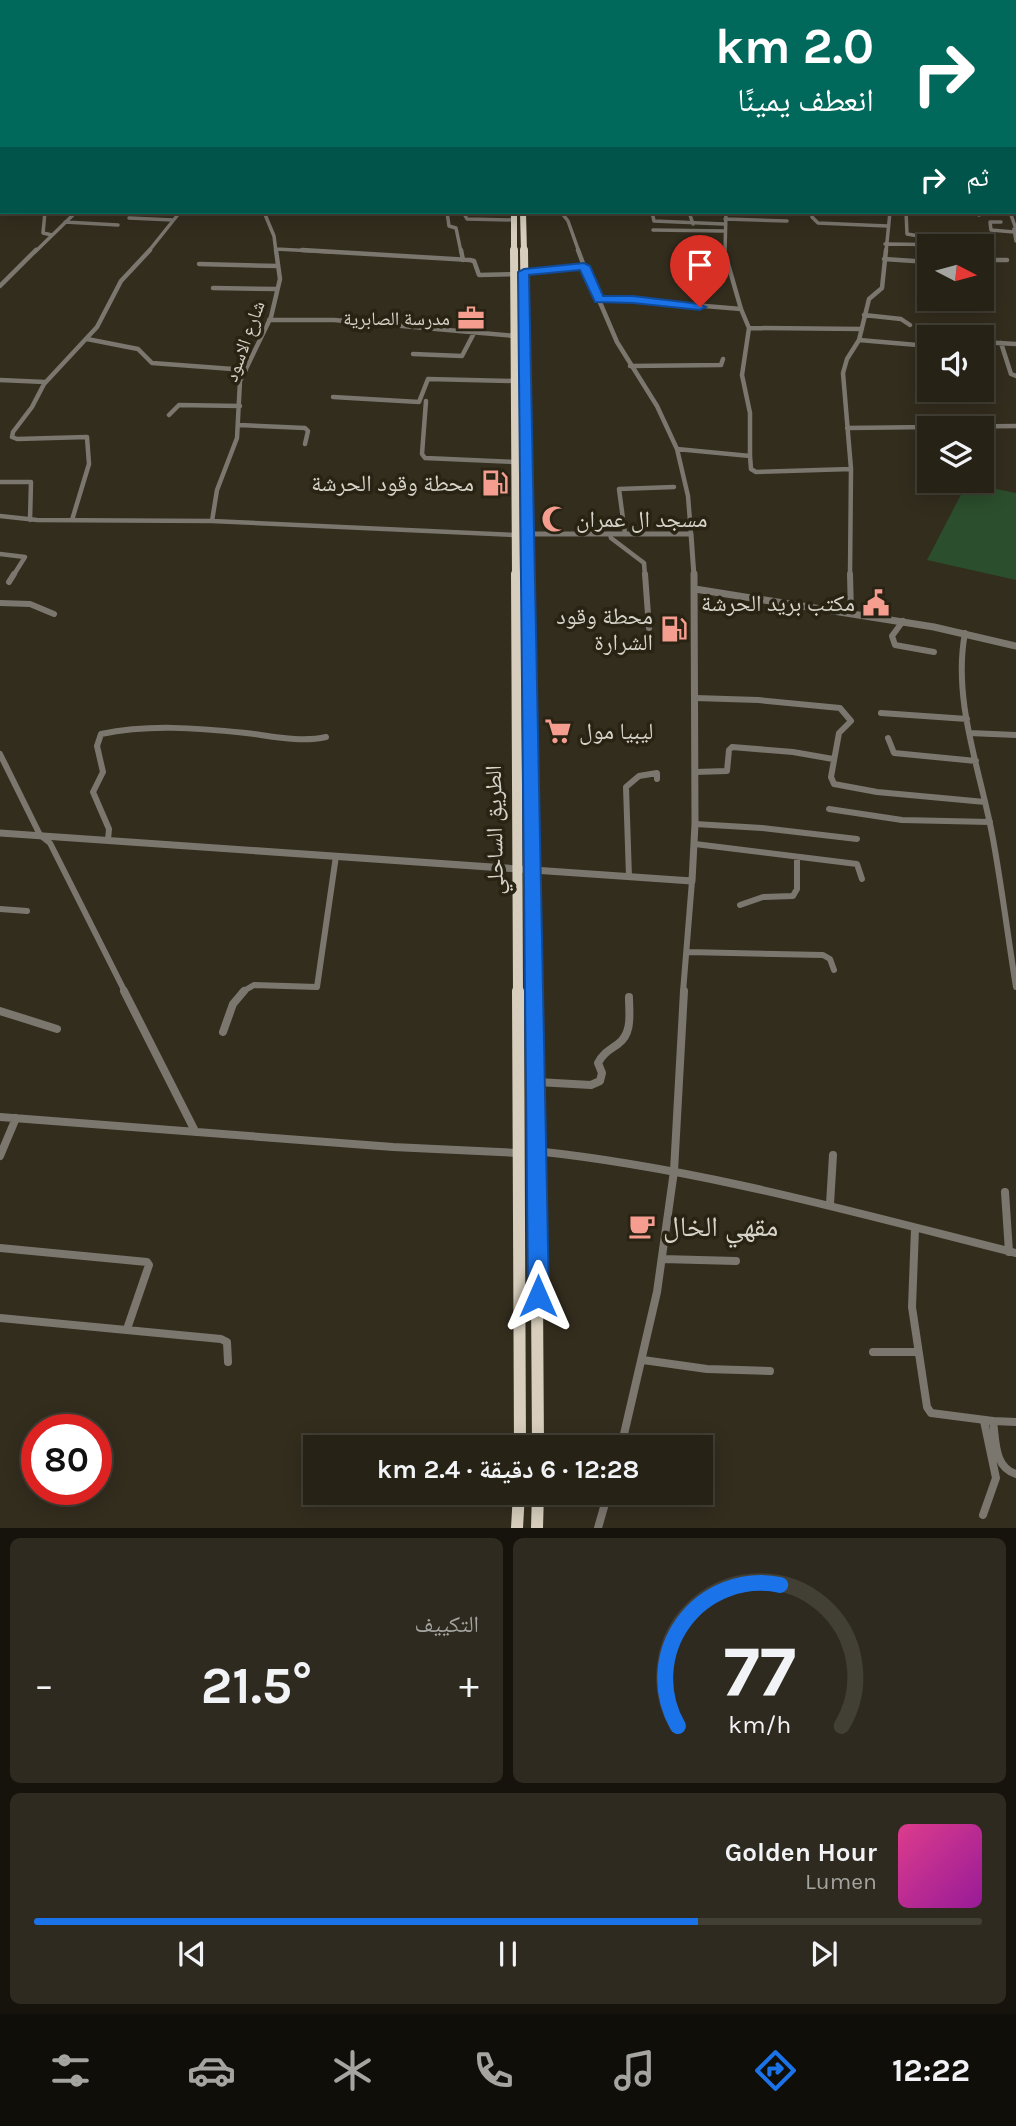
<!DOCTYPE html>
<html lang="ar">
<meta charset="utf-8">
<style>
body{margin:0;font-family:Karla,"Noto Naskh Arabic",sans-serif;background:#2e2a1f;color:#f1f3f6;direction:rtl;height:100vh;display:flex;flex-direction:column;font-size:26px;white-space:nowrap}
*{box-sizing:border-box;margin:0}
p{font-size:23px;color:#a4a4a1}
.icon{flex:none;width:38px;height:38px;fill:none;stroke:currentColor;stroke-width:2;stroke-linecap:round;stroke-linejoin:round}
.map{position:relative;height:1528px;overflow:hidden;direction:ltr}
.sheet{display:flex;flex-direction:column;gap:10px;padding:10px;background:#15130c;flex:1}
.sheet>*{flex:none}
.guide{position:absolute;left:0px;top:0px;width:1017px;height:214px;box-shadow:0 4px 18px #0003,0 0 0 2px #423f35;direction:rtl;background:#00695c;color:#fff;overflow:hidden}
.needle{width:46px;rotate:96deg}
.buttons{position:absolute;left:917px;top:234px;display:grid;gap:14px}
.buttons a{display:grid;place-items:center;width:77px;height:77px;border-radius:0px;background:#262216;box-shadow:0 4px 18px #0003,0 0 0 2px #423f35;font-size:35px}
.speed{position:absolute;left:21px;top:1414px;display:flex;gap:14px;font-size:35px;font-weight:700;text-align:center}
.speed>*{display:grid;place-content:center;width:91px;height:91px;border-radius:50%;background:#262216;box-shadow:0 4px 18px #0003,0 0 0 2px #423f35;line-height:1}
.speed .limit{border:10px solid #d22;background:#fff;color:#111}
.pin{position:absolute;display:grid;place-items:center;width:60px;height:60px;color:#fff;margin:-72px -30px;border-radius:50% 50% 50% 0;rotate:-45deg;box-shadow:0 0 7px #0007}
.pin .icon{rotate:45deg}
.me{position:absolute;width:77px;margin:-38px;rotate:0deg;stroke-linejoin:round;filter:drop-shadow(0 0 5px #0008)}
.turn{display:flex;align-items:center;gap:24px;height:147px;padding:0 28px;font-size:32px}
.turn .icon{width:91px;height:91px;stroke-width:2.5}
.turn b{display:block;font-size:49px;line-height:60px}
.then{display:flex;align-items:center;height:66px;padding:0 28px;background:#0003;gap:14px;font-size:26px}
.big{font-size:52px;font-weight:700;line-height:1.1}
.sheet .tile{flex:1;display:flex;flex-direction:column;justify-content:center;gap:10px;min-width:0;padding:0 24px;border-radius:10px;background:#2e2a1f}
.sheet .dial{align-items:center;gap:0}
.dial svg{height:182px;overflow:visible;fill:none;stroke:#423f35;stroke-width:7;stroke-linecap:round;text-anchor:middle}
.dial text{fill:#f1f3f6;stroke:none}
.song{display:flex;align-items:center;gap:21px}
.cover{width:84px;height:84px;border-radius:10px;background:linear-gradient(135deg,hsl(330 70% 55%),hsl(300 70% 35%))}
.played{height:7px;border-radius:4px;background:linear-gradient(90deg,#1a73e8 70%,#423f35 70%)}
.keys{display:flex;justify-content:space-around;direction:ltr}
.heat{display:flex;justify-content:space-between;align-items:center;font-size:38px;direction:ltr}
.sheet .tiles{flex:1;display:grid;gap:10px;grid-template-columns:1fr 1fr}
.tile:last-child{grid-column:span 2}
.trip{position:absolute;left:303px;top:1435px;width:410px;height:70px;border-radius:0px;background:#262216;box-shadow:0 4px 18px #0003,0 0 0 2px #423f35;font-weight:700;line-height:70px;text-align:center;direction:rtl}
.tab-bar{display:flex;height:112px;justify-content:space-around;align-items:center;background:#0f0e09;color:#a4a4a1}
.tab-bar .icon{width:49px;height:49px}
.tab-bar .on{color:#1a73e8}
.tab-bar b{font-size:32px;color:#f1f3f6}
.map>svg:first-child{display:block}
.green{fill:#2b4e2c}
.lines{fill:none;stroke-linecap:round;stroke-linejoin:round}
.minor-far3{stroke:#7b776f;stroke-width:3.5}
.minor-far2{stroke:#7b776f;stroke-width:4.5}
.minor-far1{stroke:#7b776f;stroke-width:6}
.minor{stroke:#7b776f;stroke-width:8}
.tertiary-far2{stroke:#7b776f;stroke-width:4.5}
.tertiary-far1{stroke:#7b776f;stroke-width:5}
.tertiary{stroke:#7b776f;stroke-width:7}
.trunk-far3{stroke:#d7cebd;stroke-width:6}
.trunk-far2{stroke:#d7cebd;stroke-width:8}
.trunk-far1{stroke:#d7cebd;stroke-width:10}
.trunk{stroke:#d7cebd;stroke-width:12}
.route{fill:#1a73e8;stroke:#114b97;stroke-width:2}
.labels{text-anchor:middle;stroke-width:7;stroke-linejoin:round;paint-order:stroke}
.far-poi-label{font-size:19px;fill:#d6d3c9;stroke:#292314;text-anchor:end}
.far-street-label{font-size:19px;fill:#d6d3c9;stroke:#292314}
.poi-label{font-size:23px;fill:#d6d3c9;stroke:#292314;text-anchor:end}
.street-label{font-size:23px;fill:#d6d3c9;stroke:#292314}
.near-poi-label{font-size:28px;fill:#d6d3c9;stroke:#292314;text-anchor:start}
</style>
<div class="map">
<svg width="1016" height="1528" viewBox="0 0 1016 1528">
<rect width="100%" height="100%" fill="#332d1e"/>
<path class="green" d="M967,483L1016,493V580L927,560Z"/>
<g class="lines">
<path class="minor-far3" d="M449,0L481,2
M966,0L969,2
M104,2L108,0
M293,2L295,0
M320,2L322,0
M514,2L516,0
M45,212L43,233L52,235
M264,212L274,236L276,252
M447,212L449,226L456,228L461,252
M463,212L467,219L514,220
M561,212L568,221L579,252
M652,212L654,221L724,224
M689,212L693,224
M906,212L907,234L919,236
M978,212L979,215
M1010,212L1016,229
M812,217L818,223L887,226
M129,218L173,220
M725,219L787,221
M65,222L118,225
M1001,222H990L991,230L1014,232
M1014,229L1016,241
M653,230L723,231
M885,244L964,245L967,242L963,236
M276,249L333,252
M35,252L76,212
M148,252L180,212
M725,252L726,212
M886,252L890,212"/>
<path class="minor-far2" d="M302,250L470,260L474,261L479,275L516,274
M461,250L463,260
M578,250L584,266
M884,259L929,262
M982,260H1007
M199,264L278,266
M524,272L584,266L599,300H633L741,309L724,250
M0,286L36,250
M213,288L277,289
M599,300L617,342L657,406L677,449L688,496L691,534
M864,315L901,319L910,325
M269,320H334L515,336
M749,328L862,329
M87,339L138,349L152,363L246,370
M859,340L929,346
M982,342L1016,344
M1001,343L1011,374L1016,376
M413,354L462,356L474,333
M630,366L721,365L723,359
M0,380L45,382
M333,397L419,402L428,379L515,381
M426,401L422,454L425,458L515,462
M169,415L179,405L240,406
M239,425L305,428L308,431L305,444
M847,428L1016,426
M677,449L750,456V413L742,375L749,328L741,309
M750,456L751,469L756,472L851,469
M0,482H31L30,520
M0,516L37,520L212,521L516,535
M72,520L89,464L87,437L17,439L12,437L13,432L32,407L44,384L97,327L121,281L150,250
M212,521L217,490L237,438L240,381L271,317L280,279L276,250
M610,534L611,538L644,563L645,576
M625,534L619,489L674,487
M0,554L25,557L13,576
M850,576L851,469L843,373L847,359L859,340L869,299L882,288L886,250"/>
<path class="minor-far1" d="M645,574L649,628
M850,574L851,614
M9,582L14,574
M0,603L30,604L54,614
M903,621L892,636L895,645L934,652
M965,633C952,701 981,772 993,839C1002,888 1008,938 1016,987
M695,698L758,700L840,708L851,721L839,733L831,777L834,784L877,792L985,802
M881,713L967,719
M969,733L1016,735
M888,738L894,753L976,761
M0,754L40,835L50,843L125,992
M695,772L727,771L729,750L732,747L793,752L833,759
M829,809L902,820L990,822
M695,824L762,828L857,839
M108,840L109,829L93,792L103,772L97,746L101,734C149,724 197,728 246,733C271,736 301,743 326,737
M695,844L857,864L862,879
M629,877L626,787L639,776L657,773V779
M740,905L763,897L793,896L797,889V857
M0,909L27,911
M688,952L823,955L830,959L834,970
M242,992L254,985L317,987L336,856
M683,992L692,881"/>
<path class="minor" d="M124,991L195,1131
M0,1011L57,1029
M223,1032L233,1004L244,991
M537,1082L591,1085L600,1081L602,1073L598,1063C603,1053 610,1050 618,1044C633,1033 629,1013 629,997
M0,1117L393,1147L518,1153
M535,1151C698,1168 857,1213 1016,1253
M0,1156L16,1118
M1005,1192L1009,1252
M830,1204L833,1155
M915,1229L912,1307L927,1407L931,1413L993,1421C996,1442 994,1467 1016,1474
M0,1248L147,1262L149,1265L127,1329
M662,1259L736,1261
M0,1318L221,1339L227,1342L228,1362
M873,1352H917
M643,1360L707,1369L770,1371
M993,1421L1016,1422
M621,1447L657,1292L674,1171L684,991
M983,1515L996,1478L984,1421
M598,1528L608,1493"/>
<path class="tertiary-far2" d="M254,0L261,2"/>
<path class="tertiary-far1" d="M528,534H691L694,576"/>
<path class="tertiary" d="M695,589L934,627L1016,646
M0,833L692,881L695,824L694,574"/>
<path class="trunk-far3" d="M642,2L644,0
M514,212V252
M523,212L524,252"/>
<path class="trunk-far2" d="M514,250L516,576
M524,250L528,576"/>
<path class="trunk-far1" d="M516,574L518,992
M528,574L535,992"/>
<path class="trunk" d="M518,991L520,1447
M535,991L538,1447
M517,1528L519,1493
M537,1528L538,1493"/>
</g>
<path class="route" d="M584,263L590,266L603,296H633L700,304L706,307L700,310L633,303L595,302L580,270L529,275L549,1296L546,1302L538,1305L531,1302L528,1296L518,272L524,269Z"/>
<defs>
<g id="office-bare" transform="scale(2.1)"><path d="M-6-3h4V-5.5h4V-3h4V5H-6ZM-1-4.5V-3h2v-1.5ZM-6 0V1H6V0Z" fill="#f59d8f" stroke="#292314" stroke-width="2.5" paint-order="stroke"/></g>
<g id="fuel-bare" transform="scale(2.1)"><path d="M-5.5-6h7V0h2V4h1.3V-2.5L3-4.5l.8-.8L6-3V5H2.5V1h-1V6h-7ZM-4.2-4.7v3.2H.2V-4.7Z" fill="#f59d8f" stroke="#292314" stroke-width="2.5" paint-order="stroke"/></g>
<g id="mosque-bare" transform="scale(2.1)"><path d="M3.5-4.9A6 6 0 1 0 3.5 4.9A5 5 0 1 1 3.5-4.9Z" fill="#f59d8f" stroke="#292314" stroke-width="2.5" paint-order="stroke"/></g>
<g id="civic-bare" transform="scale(2.1)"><path d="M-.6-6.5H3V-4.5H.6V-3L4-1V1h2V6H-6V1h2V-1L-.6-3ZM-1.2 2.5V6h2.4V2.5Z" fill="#f59d8f" stroke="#292314" stroke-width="2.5" paint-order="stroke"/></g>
<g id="supermarket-bare" transform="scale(2.1)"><path d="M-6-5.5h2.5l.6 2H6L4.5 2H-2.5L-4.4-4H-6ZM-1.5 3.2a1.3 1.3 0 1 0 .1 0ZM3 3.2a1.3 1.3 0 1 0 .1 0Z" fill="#f59d8f" stroke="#292314" stroke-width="2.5" paint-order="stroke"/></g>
<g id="cafe-bare" transform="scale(2.1)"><path d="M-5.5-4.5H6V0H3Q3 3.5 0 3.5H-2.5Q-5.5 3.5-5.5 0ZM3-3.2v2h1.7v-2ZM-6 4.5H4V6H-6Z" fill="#f59d8f" stroke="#292314" stroke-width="2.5" paint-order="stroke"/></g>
</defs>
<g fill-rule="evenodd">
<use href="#office-bare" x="471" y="318"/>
<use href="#fuel-bare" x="495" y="483"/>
<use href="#mosque-bare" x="555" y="519"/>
<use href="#civic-bare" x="876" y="603"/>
<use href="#fuel-bare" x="674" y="629"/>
<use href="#supermarket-bare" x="558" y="731"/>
<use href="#cafe-bare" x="642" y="1226"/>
</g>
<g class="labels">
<g class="far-poi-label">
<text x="450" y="325">مدرسة الصابرية</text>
</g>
<g class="far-street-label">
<text transform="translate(244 341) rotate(-70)" y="7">شارع الاسود</text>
</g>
<g class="poi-label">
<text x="474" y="491">محطة وقود الحرشة</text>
<text x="576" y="527" text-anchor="start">مسجد ال عمران</text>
<text x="855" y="611">مكتب بريد الحرشة</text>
<text x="653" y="624">محطة وقود<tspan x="653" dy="26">الشرارة</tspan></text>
<text x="579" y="739" text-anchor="start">ليبيا مول</text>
</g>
<g class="street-label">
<text transform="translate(494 830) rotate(-91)" y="8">الطريق الساحلي</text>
</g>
<g class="near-poi-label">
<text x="663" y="1236">مقهي الخال</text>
</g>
</g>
</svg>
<div class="buttons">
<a><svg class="needle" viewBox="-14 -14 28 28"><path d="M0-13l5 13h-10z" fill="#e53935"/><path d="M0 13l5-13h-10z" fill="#a4a4a1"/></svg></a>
<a><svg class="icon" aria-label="sound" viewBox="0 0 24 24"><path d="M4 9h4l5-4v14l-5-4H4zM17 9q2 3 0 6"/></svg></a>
<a><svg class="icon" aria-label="layers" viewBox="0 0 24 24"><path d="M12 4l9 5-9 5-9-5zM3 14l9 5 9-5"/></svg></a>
</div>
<div class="speed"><div class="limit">80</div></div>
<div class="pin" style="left:700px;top:307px;background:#d93025"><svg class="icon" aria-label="arrive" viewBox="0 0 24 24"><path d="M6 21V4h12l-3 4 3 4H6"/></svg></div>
<svg class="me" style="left:538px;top:1296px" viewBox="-20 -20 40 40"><path d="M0-17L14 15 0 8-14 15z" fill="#1a73e8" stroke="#fff" stroke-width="4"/></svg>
<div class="trip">12:28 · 6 دقيقة · 2.4 km</div>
<div class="guide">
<div class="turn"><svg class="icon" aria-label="right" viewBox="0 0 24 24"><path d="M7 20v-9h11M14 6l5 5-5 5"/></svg><div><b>2.0 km</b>انعطف يمينًا</div></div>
<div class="then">ثم<svg class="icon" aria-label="right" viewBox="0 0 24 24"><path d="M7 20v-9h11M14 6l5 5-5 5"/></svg></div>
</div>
</div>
<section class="sheet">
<div class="tiles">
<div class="tile dial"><svg viewBox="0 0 100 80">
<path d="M14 69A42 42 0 1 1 86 69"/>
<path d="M14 69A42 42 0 0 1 59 7" stroke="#1a73e8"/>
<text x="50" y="56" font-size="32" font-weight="700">77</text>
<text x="50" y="72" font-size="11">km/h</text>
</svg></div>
<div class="tile"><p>التكييف</p>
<div class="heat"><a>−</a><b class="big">21.5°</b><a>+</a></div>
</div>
<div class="tile">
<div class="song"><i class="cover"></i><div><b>Golden Hour</b><p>Lumen</p></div></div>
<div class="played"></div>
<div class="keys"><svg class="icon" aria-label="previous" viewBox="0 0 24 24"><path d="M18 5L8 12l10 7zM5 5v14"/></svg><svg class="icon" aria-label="pause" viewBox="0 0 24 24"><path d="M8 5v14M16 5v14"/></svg><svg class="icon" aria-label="next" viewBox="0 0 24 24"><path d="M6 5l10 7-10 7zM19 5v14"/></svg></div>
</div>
</div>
</section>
<nav class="tab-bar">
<b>12:22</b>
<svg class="icon on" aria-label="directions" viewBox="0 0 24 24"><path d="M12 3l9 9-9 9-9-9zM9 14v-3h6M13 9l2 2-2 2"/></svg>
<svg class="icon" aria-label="music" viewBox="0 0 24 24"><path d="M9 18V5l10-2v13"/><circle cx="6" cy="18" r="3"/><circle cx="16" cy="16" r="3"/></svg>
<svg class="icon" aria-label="phone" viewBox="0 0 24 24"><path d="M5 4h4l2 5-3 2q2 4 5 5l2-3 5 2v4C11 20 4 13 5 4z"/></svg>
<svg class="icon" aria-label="climate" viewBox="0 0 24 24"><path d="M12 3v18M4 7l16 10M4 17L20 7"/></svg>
<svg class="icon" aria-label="car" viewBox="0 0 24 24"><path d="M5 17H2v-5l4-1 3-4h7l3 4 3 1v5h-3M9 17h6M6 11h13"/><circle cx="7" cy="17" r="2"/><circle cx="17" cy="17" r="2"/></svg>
<svg class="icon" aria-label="filters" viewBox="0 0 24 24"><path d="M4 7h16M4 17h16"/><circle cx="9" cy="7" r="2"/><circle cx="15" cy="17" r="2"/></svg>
</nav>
